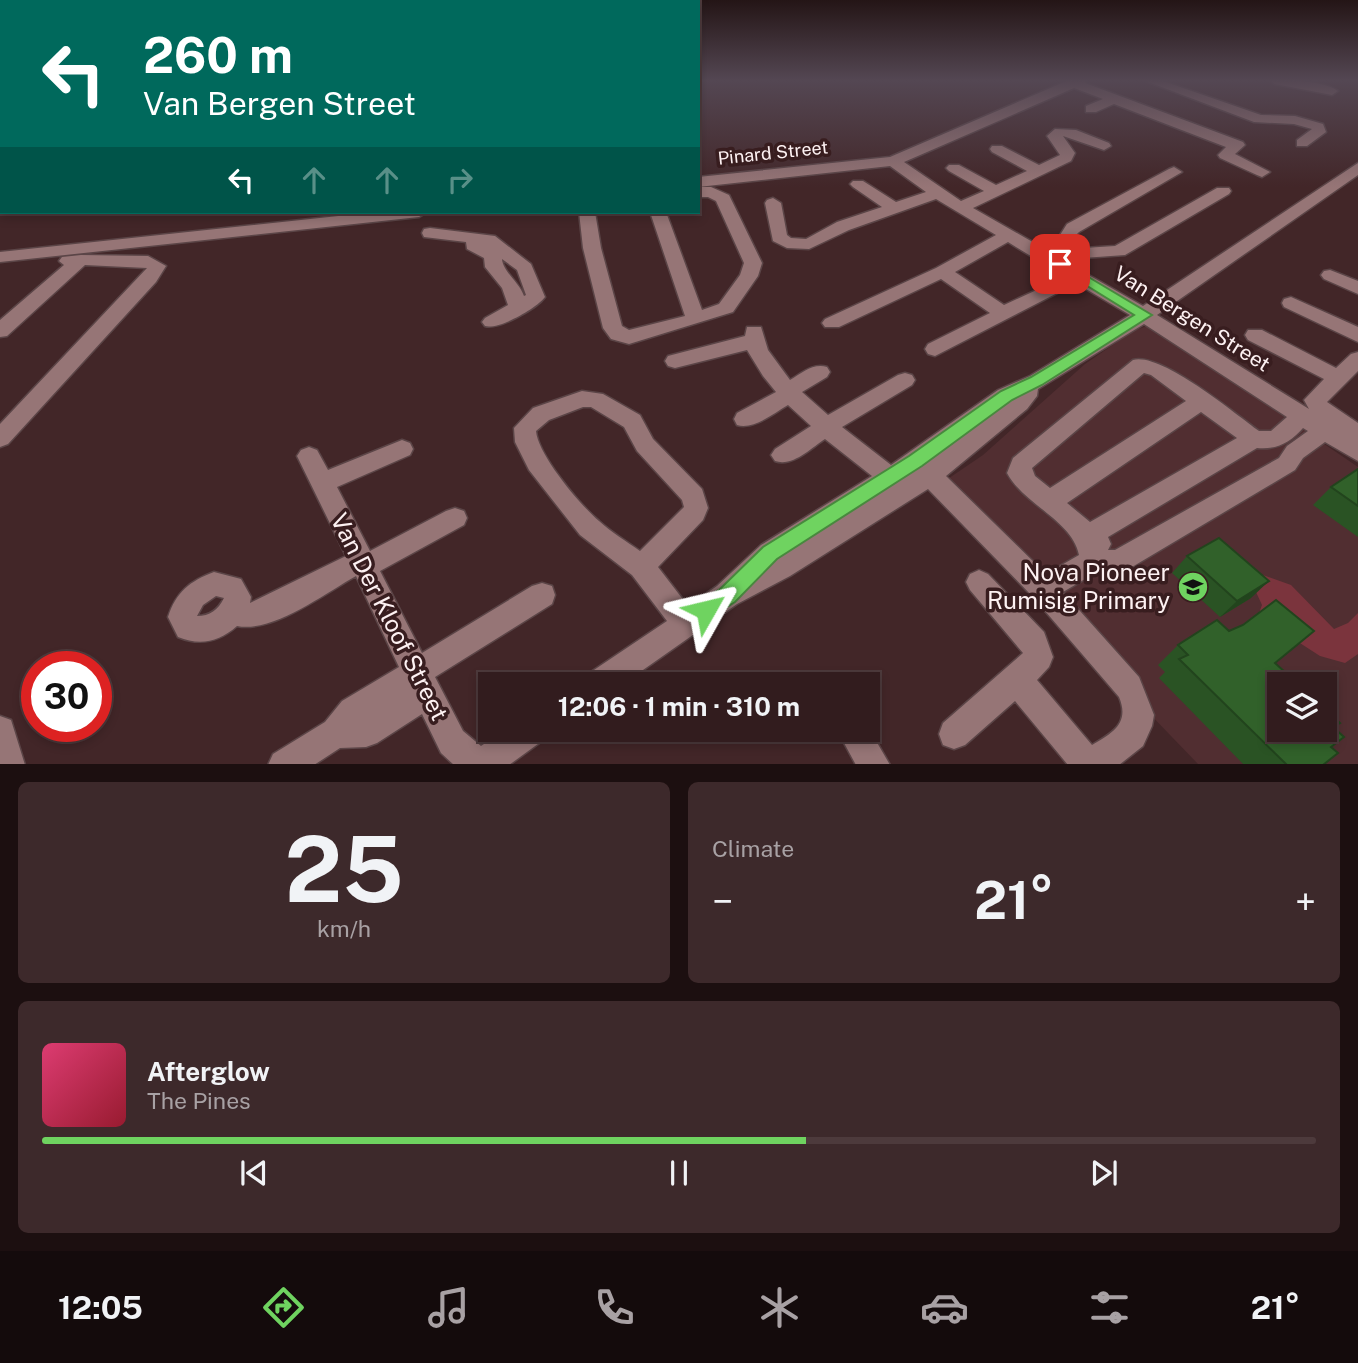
<!DOCTYPE html>
<meta charset="utf-8">
<style>
body{margin:0;font-family:"Public Sans",sans-serif;background:#3d292b;color:#f1f3f6;height:100vh;display:flex;flex-direction:column;font-size:26px;white-space:nowrap}
*{box-sizing:border-box;margin:0}
p{font-size:23px;color:#a8a1a4}
.icon{flex:none;width:38px;height:38px;fill:none;stroke:currentColor;stroke-width:2;stroke-linecap:round;stroke-linejoin:round}
.map{position:relative;height:764px;overflow:hidden}
.sheet{display:flex;flex-direction:column;gap:18px;padding:18px;background:#1c0f10;flex:1}
.sheet>*{flex:none}
.guide{position:absolute;left:0px;top:0px;width:700px;height:214px;box-shadow:0 4px 10px #0003,0 0 0 2px #4d3a3c;background:#00695c;color:#fff;overflow:hidden}
.buttons{position:absolute;left:1267px;top:672px;display:grid;gap:14px}
.buttons a{display:grid;place-items:center;width:70px;height:70px;border-radius:0px;background:#321c1e;box-shadow:0 4px 10px #0003,0 0 0 2px #4d3a3c;font-size:35px}
.speed{position:absolute;left:21px;top:651px;display:flex;gap:14px;font-size:35px;font-weight:700;text-align:center}
.speed>*{display:grid;place-content:center;width:91px;height:91px;border-radius:50%;background:#321c1e;box-shadow:0 4px 10px #0003,0 0 0 2px #4d3a3c;line-height:1}
.speed .limit{border:10px solid #d22;background:#fff;color:#111}
.pin{position:absolute;display:grid;place-items:center;width:60px;height:60px;color:#fff;margin:-30px;border-radius:14px;box-shadow:0 4px 10px #0006}
.me{position:absolute;width:77px;margin:-38px;rotate:53deg;stroke-linejoin:round;filter:drop-shadow(0 0 5px #0008)}
.turn{display:flex;align-items:center;gap:24px;height:147px;padding:0 28px;font-size:32px}
.turn .icon{width:91px;height:91px;stroke-width:2.5}
.turn b{display:block;font-size:49px;line-height:60px}
.lanes{display:flex;align-items:center;height:66px;padding:0 28px;background:#0003;justify-content:center;gap:35px;direction:ltr}
.lanes .off{opacity:.35}
.big{font-size:52px;font-weight:700;line-height:1.1}
.sheet .tile{flex:1;display:flex;flex-direction:column;justify-content:center;gap:10px;min-width:0;padding:0 24px;border-radius:10px;background:#3d292b}
.sheet .dial{align-items:center;gap:0}
.dial b{font-size:91px;line-height:1}
.song{display:flex;align-items:center;gap:21px}
.cover{width:84px;height:84px;border-radius:10px;background:linear-gradient(135deg,hsl(340 70% 55%),hsl(350 70% 35%))}
.played{height:7px;border-radius:4px;background:linear-gradient(90deg,#6fd360 60%,#4d3a3c 60%)}
.keys{display:flex;justify-content:space-around;direction:ltr}
.heat{display:flex;justify-content:space-between;align-items:center;font-size:38px;direction:ltr}
.sheet .tiles{flex:1;display:grid;gap:18px;grid-template-columns:1fr 1fr}
.tile:last-child{grid-column:span 2}
.trip{position:absolute;left:478px;top:672px;width:402px;height:70px;border-radius:0px;background:#321c1e;box-shadow:0 4px 10px #0003,0 0 0 2px #4d3a3c;font-weight:700;line-height:70px;text-align:center}
.menu{display:flex;height:112px;justify-content:space-around;align-items:center;background:#140b0c;color:#a8a1a4}
.menu .icon{width:49px;height:49px}
.menu .active{color:#6fd360}
.menu b{font-size:32px;color:#f1f3f6}
.map>svg:first-child{display:block}
.built{fill:#512e31;fill-rule:evenodd}
.green{fill:#7b343d}
.lines{fill:none;stroke-linecap:round;stroke-linejoin:round}
.minor-casing{stroke:#5b4547;stroke-width:3}
.minor{fill:#967576;fill-rule:evenodd}
.wall{fill:#2a5324}
.shaded-wall{fill:#22441d}
.building{fill:#31612a;stroke:#22441d;stroke-width:2}
.route{fill:#6fd360;stroke:#48893e;stroke-width:2}
.labels{text-anchor:middle;stroke-width:7;stroke-linejoin:round;paint-order:stroke}
.far-street-label{font-size:18px;fill:#fdf1f2;stroke:#381d1f}
.street-label{font-size:21px;fill:#fdf1f2;stroke:#381d1f}
.near-poi-label{font-size:24px;fill:#fdf1f2;stroke:#381d1f;text-anchor:end}
.near-street-label{font-size:24px;fill:#fdf1f2;stroke:#381d1f}
</style>
<div class="map">
<svg width="1358" height="765" viewBox="0 0 1358 765">
<rect width="100%" height="100%" fill="#422628"/>
<path class="built" d="M1150,325L1358,467V764H1198L933,489L983,455L1085,364L1133,331ZM1279,684H1325V730H1279Z"/>
<path class="green" d="M1263,575L1291,585L1334,629L1348,623L1358,613V654L1345,663L1320,656L1258,616L1262,605L1256,592L1245,579Z"/>
<g class="lines">
<g class="minor-casing">
<path id="minor" d="M1069,80H1087L1085,83L1243,142L1245,145L1235,154L1270,172L1262,177L1257,175L1220,158L1218,155L1226,147L1114,104L1096,112H1086V106L1103,99L1074,88L904,162L961,201L984,191L949,171L946,168L949,165H959L996,185L1027,171L992,152L990,149L992,146H1002L1039,165L1060,155L1047,136L1055,129L1076,130L1109,143L1111,146L1104,150L1063,136L1075,153L1071,161L973,208L1059,257L1069,251L1060,235L1067,224L1169,169L1174,167L1182,172L1079,232L1076,235L1084,248L1115,246L1217,188H1229L1231,191L1229,194L1125,255L1083,258L1071,265L1143,306L1358,163V175L1157,315L1309,409L1304,400L1324,379L1248,340L1245,335L1248,330H1262L1336,368L1351,354L1358,352V371L1327,402L1358,423V461L1325,442L1303,458L1295,470L1127,570L1118,573L1097,572L1063,592L1139,677L1154,715L1152,726L1143,746L1119,765H1068L1015,701L965,745L954,749L943,745L939,734L943,723L1023,653L970,590L966,582L970,574L979,570L988,574L1044,632L1053,657L1049,667L1037,680L1092,745C1113,733 1130,723 1119,697L1033,597L928,489L790,576L737,604L623,684H583L588,674L667,621L632,575L580,535L529,470L515,442L514,428L533,408L582,391L603,394L640,415L653,439L702,489L708,508L703,520L658,567L688,606L717,586L761,545L872,476L825,439C811,448 793,467 775,461L771,455L775,449L811,426L788,405C774,413 754,430 737,425L734,419L737,413L776,392L763,376L747,350L675,368L668,366L665,361L668,356L745,336L747,327H761L768,350L790,380C802,373 813,363 827,367L830,372L827,377L802,392L828,415L898,375L905,373L912,375L915,380L912,385L842,427L891,465L998,390L1030,376L1130,315L1074,282L1071,286L935,356L928,354L925,349L928,344L990,313L941,279L839,327H825L822,323L825,319L936,268L996,235L936,199L849,230L809,249L787,248L773,241L765,203L767,200L773,198L781,203L787,235L791,238L806,239L837,222L882,207L853,187L850,184L853,181H863L896,202L926,192L890,166L698,187V177L890,157ZM1008,242L1065,277L1004,305L955,272ZM1144,324L1287,417L1271,431H1259C1234,413 1161,352 1133,360L1013,458L1007,473C1024,505 1072,520 1079,555L1046,574L946,476L1027,409L1037,396L1038,389ZM1144,373L1151,375L1186,401L1050,488L1035,476L1032,468ZM583,407H591L624,427L637,451L682,500L684,507L640,551C626,541 611,532 599,521C580,505 538,455 536,431L549,420ZM1201,412L1237,438L1090,522L1067,503ZM1303,428L1308,431L1287,446L1279,458L1115,550H1108L1111,544L1108,537L1257,448C1277,450 1291,442 1303,428Z
M1143,80H1160L1261,115L1295,116L1323,124L1326,132L1307,146H1297V140L1312,129L1294,124L1254,122Z
M1269,80C1286,79 1325,81 1338,91L1332,95L1275,84Z
M0,103H2L0,112Z
M0,129H2L0,138Z
M0,150H2V158H0Z
M0,165H2L0,175Z
M698,187H711L729,195L762,263L758,276L733,312L629,344L611,339L603,328L583,248L579,212H595L601,248L622,326L629,330L685,316L650,212H666L702,310L719,304L740,275L744,263L716,201L708,197H698Z
M2,202V212H4L0,213Z
M376,212H427L419,217L0,262V252Z
M430,228L495,236L531,264L545,297C537,308 499,330 485,326L482,322L485,318L508,305L502,288L485,267L484,258L467,249L466,242L424,237L422,233L424,229ZM502,259L517,270L526,295L524,296C519,282 503,272 502,259Z
M81,255L148,256L166,266L156,282L8,444L0,447V424L147,268L85,265L7,336L0,337V320L64,265L59,261L62,257Z
M1330,270L1358,281V294L1324,279L1321,275L1324,271Z
M1291,297L1358,327V342L1284,307L1282,303L1284,299Z
M402,440L410,443L413,449L410,455L337,487L370,551L446,511L455,508L464,511L467,518L464,525L380,571L422,653L532,586L542,583L552,586L555,595L552,604L435,677L463,731L481,746L505,730H546L542,741L509,765H454L441,753L422,714L377,743L366,747L340,748L314,765H268L273,754L325,722L342,701L399,667L356,576C324,594 273,633 237,626C219,642 200,646 178,637L168,617C176,592 190,581 214,572L241,579L251,597L250,603L346,556L297,456L301,450L309,447L317,450L328,470ZM216,596L224,598C218,610 210,616 197,616L203,605Z
M0,716L11,720L25,765H0Z
M868,727L890,765H856L837,730H868Z"/>
</g>
<use href="#minor" class="minor"/>
</g>
<path class="wall" d="M1358,469V537L1313,505L1331,487Z
M1187,556L1251,598L1220,617L1172,573Z
M1229,631L1275,663L1333,727L1331,747L1323,765H1244L1159,678L1165,672L1158,665L1178,645Z"/>
<path class="shaded-wall" d="M1269,581L1251,598L1220,617L1237,601Z"/>
<path class="building" d="M1358,469V506L1331,487Z
M1219,538L1269,581L1237,601L1187,556Z
M1276,600L1314,631L1275,663L1298,684H1279V730H1325V709L1340,723L1333,727L1344,737L1331,747L1338,753L1323,765H1287L1179,659L1188,655L1178,645L1217,620L1229,631L1243,625Z"/>
<linearGradient id="sky" x2="0" y2="1"><stop stop-color="#241516"/><stop offset="0.43" stop-color="#544753"/><stop offset="1" stop-color="#544753" stop-opacity="0"/></linearGradient>
<rect width="1358" height="187" fill="url(#sky)"/>
<path class="route" d="M1060,260L1152,315L1042,385L1012,400L922,466L777,559L735,602L706,620L699,617L696,610L699,603L720,589L763,547L909,456L1001,391L1031,377L1134,315L1055,266L1053,264Z"/>
<defs>
<g id="school-disc" transform="scale(1.575)"><circle r="9.5" fill="#6fd360" stroke="#381d1f"/><path d="M0-5L7-2L0 1L-7-2ZM-4 1L0 2.5L4 1V4Q0 6-4 4Z" fill="#111"/></g>
</defs>
<g fill-rule="evenodd">
<use href="#school-disc" x="1193" y="587"/>
</g>
<g class="labels">
<g class="far-street-label">
<text transform="translate(773 153) rotate(-6)" y="6">Pinard Street</text>
</g>
<g class="street-label">
<text transform="translate(1192 319) rotate(32)" y="7">Van Bergen Street</text>
</g>
<g class="near-poi-label">
<text x="1170" y="581">Nova Pioneer<tspan x="1170" dy="28">Rumisig Primary</tspan></text>
</g>
<g class="near-street-label">
<text transform="translate(389 617) rotate(63)" y="8">Van Der Kloof Street</text>
</g>
</g>
</svg>
<div class="buttons">
<a><svg class="icon" aria-label="layers" viewBox="0 0 24 24"><path d="M12 4l9 5-9 5-9-5zM3 14l9 5 9-5"/></svg></a>
</div>
<div class="speed"><div class="limit">30</div></div>
<div class="pin" style="left:1060px;top:264px;background:#d93025"><svg class="icon" aria-label="arrive" viewBox="0 0 24 24"><path d="M6 21V4h12l-3 4 3 4H6"/></svg></div>
<svg class="me" style="left:706px;top:610px" viewBox="-20 -20 40 40"><path d="M0-17L14 15 0 8-14 15z" fill="#6fd360" stroke="#fff" stroke-width="4"/></svg>
<div class="trip">12:06 · 1 min · 310 m</div>
<div class="guide">
<div class="turn"><svg class="icon" aria-label="left" viewBox="0 0 24 24"><path d="M17 20v-9H6M10 6l-5 5 5 5"/></svg><div><b>260 m</b>Van Bergen Street</div></div>
<div class="lanes"><svg class="icon" aria-label="left" viewBox="0 0 24 24"><path d="M17 20v-9H6M10 6l-5 5 5 5"/></svg><svg class="icon off" aria-label="ahead" viewBox="0 0 24 24"><path d="M12 20V5M6 11l6-6 6 6"/></svg><svg class="icon off" aria-label="ahead" viewBox="0 0 24 24"><path d="M12 20V5M6 11l6-6 6 6"/></svg><svg class="icon off" aria-label="right" viewBox="0 0 24 24"><path d="M7 20v-9h11M14 6l5 5-5 5"/></svg></div>
</div>
</div>
<section class="sheet">
<div class="tiles">
<div class="tile dial"><b>25</b><p>km/h</p></div>
<div class="tile"><p>Climate</p>
<div class="heat"><a>−</a><b class="big">21°</b><a>+</a></div>
</div>
<div class="tile">
<div class="song"><i class="cover"></i><div><b>Afterglow</b><p>The Pines</p></div></div>
<div class="played"></div>
<div class="keys"><svg class="icon" aria-label="previous" viewBox="0 0 24 24"><path d="M18 5L8 12l10 7zM5 5v14"/></svg><svg class="icon" aria-label="pause" viewBox="0 0 24 24"><path d="M8 5v14M16 5v14"/></svg><svg class="icon" aria-label="next" viewBox="0 0 24 24"><path d="M6 5l10 7-10 7zM19 5v14"/></svg></div>
</div>
</div>
</section>
<nav class="menu">
<b>12:05</b>
<svg class="icon active" aria-label="directions" viewBox="0 0 24 24"><path d="M12 3l9 9-9 9-9-9zM9 14v-3h6M13 9l2 2-2 2"/></svg>
<svg class="icon" aria-label="music" viewBox="0 0 24 24"><path d="M9 18V5l10-2v13"/><circle cx="6" cy="18" r="3"/><circle cx="16" cy="16" r="3"/></svg>
<svg class="icon" aria-label="phone" viewBox="0 0 24 24"><path d="M5 4h4l2 5-3 2q2 4 5 5l2-3 5 2v4C11 20 4 13 5 4z"/></svg>
<svg class="icon" aria-label="climate" viewBox="0 0 24 24"><path d="M12 3v18M4 7l16 10M4 17L20 7"/></svg>
<svg class="icon" aria-label="car" viewBox="0 0 24 24"><path d="M5 17H2v-5l4-1 3-4h7l3 4 3 1v5h-3M9 17h6M6 11h13"/><circle cx="7" cy="17" r="2"/><circle cx="17" cy="17" r="2"/></svg>
<svg class="icon" aria-label="filters" viewBox="0 0 24 24"><path d="M4 7h16M4 17h16"/><circle cx="9" cy="7" r="2"/><circle cx="15" cy="17" r="2"/></svg>
<b>21°</b>
</nav>
